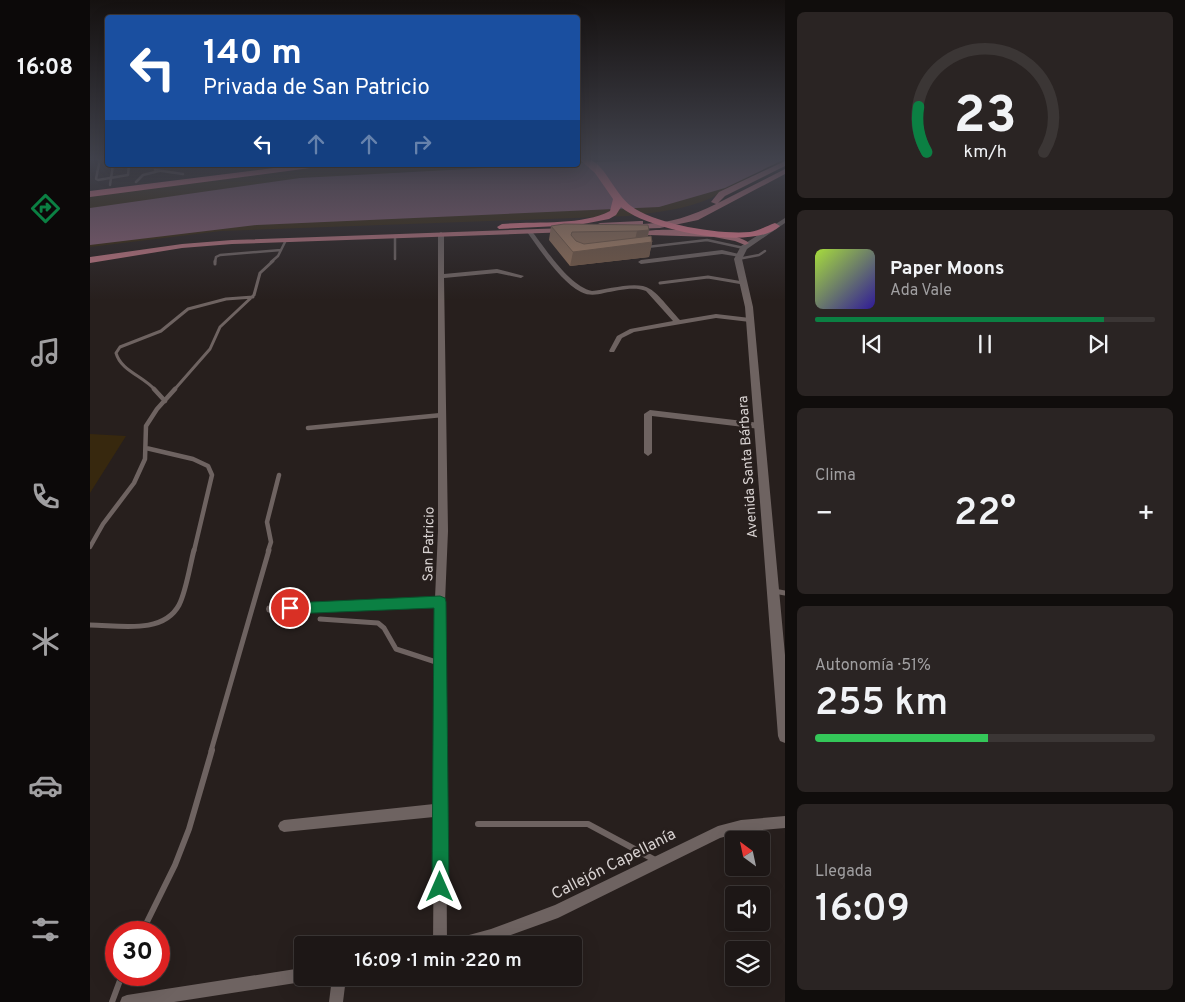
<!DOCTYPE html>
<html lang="es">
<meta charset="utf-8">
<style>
body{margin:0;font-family:Overpass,sans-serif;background:#2a2423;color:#f1f3f6;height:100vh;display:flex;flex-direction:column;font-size:19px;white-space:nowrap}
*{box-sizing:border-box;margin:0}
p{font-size:16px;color:#a09fa1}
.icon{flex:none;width:28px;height:28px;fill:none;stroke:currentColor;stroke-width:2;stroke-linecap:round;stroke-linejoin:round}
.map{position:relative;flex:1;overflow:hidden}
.panel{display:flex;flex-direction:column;gap:12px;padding:12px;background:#100d0c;width:400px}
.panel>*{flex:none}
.top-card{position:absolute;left:15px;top:15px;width:475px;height:152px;border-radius:5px;box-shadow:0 5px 20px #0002,0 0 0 1px #3b3635;background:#1a4fa0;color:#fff;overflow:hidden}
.needle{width:32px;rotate:327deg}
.buttons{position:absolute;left:635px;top:831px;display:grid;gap:10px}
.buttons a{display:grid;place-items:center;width:45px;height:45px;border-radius:5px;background:#1d1716;box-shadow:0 5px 20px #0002,0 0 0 1px #3b3635;font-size:25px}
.speed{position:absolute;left:15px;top:921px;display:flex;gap:10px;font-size:25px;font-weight:700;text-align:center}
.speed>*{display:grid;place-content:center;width:65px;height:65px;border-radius:50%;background:#1d1716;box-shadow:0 5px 20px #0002,0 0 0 1px #3b3635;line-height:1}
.speed .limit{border:8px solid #d22;background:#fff;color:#111}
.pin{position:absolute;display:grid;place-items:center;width:42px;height:42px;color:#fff;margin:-21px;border:2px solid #fff;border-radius:50%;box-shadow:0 1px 5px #0007}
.me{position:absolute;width:55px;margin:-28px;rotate:0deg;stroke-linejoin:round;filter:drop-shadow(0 0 4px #0008)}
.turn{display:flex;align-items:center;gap:18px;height:105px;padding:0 15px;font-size:22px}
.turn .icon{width:65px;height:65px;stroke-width:2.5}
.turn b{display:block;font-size:35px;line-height:42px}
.lanes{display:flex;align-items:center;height:48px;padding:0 15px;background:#0003;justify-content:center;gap:25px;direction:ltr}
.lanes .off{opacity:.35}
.big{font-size:38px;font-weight:600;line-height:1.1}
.panel .widget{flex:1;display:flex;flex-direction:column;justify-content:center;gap:8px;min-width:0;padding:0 18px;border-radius:8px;background:#2a2423}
.panel .dial{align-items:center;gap:0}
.dial svg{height:130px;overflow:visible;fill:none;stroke:#3b3635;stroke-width:7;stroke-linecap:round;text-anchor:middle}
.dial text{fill:#f1f3f6;stroke:none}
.song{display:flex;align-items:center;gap:15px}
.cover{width:60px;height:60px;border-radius:8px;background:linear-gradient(135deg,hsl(80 70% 55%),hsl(250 70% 35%))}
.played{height:5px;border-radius:2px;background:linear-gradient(90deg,#0b8043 85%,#3b3635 85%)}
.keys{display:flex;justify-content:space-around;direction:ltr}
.heat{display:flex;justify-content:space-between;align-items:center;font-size:28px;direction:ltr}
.charge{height:8px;border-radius:4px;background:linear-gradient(90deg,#34c759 51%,#3b3635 0)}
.trip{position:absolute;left:204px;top:936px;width:288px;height:50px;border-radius:5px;background:#1d1716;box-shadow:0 5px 20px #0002,0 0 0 1px #3b3635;font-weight:600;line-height:50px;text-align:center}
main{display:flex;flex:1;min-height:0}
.menu{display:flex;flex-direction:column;width:90px;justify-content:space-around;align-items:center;background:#0c0909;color:#a09fa1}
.menu .icon{width:35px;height:35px}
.menu .current{color:#0b8043}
.menu b{font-size:22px;color:#f1f3f6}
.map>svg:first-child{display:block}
.green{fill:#37280e}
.water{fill:#855e72}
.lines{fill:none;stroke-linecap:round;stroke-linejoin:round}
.lane-far4{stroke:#6e6361;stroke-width:2.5}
.lane-far3{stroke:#6e6361;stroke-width:3}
.lane-far2{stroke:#6e6361;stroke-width:4.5}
.lane-far1{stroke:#6e6361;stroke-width:5}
.lane{stroke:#6e6361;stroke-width:6}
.street{fill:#6e6361;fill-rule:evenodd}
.secondary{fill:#6e6361;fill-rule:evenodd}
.primary{fill:#ba747e;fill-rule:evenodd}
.highway{fill:#ed7f92;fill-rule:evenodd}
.wall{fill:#8f6f59}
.shaded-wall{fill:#745a48}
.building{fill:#a68167;stroke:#745a48}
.route{fill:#0b8043;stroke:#07532c}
.labels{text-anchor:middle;stroke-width:5;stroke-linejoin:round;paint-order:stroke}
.street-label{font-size:14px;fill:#d8d2d1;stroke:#271f1d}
.near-street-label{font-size:16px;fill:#d8d2d1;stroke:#271f1d}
</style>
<main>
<nav class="menu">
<b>16:08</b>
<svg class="icon current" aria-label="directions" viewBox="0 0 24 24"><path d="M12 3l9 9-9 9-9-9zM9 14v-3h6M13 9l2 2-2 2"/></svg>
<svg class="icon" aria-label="music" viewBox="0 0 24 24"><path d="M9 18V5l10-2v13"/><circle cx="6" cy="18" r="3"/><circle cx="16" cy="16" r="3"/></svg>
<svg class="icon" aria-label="phone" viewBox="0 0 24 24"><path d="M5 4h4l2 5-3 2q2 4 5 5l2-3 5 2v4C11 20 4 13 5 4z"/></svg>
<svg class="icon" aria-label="climate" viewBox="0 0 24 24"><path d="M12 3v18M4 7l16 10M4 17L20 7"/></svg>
<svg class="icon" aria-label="car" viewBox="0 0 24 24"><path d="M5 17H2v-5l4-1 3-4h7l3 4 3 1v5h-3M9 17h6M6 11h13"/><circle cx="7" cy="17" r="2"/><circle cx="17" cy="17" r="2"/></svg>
<svg class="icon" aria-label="filters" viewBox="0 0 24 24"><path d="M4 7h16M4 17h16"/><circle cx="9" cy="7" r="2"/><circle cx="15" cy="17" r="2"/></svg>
</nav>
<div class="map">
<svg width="695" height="1002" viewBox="0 0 695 1002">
<rect width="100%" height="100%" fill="#271f1d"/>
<path class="green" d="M488,159H695V162C669,169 646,186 621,198C595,210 566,212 538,216L131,231L0,247V194L230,165H488Z
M0,434L36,436L0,493Z"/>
<path class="water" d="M568,159H695L635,188L569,207L167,225L0,245V208L210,178Z"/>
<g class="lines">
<path class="lane-far4" d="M10,159L6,179L8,180L38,175L39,165
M65,170L93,174
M46,182L53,175L69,171
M20,185L23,165
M305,236V259
M557,247L617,240L654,248
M648,259L669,255L675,251
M125,262L126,257L130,255L191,250
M181,262L188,256L196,240"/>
<path class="lane-far3" d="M125,264V261
M570,283L618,277L653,283
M65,390C53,376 31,371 26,353L30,347L71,331L98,309L136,299L163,297
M84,390L120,349L130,327L164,295L170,273L183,261"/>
<path class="lane-far2" d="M64,389L75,401
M218,428L352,415
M56,448L103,459L118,466L122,475L104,551
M0,547L13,524L44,483L55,459L56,426L67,409L85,389
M178,551L181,542L177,522L189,475"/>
<path class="lane-far1" d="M684,591L695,593
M230,619L288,623L294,628L306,649L349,663
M0,625C28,625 73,635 89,605C96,592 100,565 104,550
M121,751L179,550"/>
<path class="lane" d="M388,824H498L565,860
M52,932L85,865L99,829L122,750
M22,1002L32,975"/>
<path class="street" d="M437,230H441C455,248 479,286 502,291C517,290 547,280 560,289C569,294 582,312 590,320L626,314L660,318L663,320L660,322L626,318L544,332L532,338L524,352H520L519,351L527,336L540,329L583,321L556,291C543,286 527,291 514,293C506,295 499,296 491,292C470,281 451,251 437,232Z
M351,232L354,234V274L407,269L434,276L431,278L407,273L354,278L358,531L355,602L357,945H343L344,817L194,832L190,830L188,826L190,822L194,820L344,804L345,606L181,613L177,612L176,609L177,606L181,605L345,598L348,531V234Z
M632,250L653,255L650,257L632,254L551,264L548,262L551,260Z
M560,410L670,423L674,426L670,429L562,416V453L558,456L554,453V414Z
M695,816V828L651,832L630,838L468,918L393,945H361L363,940L368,938L401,929L465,905L628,826L651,820Z
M212,968V978H218L217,980L212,982L84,1002H30L32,997L37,995Z
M242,978H256L253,1002H239Z"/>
<path class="secondary" d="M695,218V223L657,249L652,259L663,307L695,655V743L690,741L688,736L655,307L644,259L651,246Z"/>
<path class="primary" d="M695,161V166L635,196L628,203L693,170L695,169V174L608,220L570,228L542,229H539V226L510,227L506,225L510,223L550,221H553V224C580,223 602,216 626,204L621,202L629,192Z
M477,228L481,230L480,232L142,244L92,248L0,263V257L92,244L142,240Z
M556,231C576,228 645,230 659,243L655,245L645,241L624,237L559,235H556Z"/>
<path class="highway" d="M489,159C493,159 497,159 501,160C515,166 526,195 541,206C565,224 629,235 660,232C669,231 676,226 685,223L690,226C663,252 557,230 531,207L526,215L519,219L488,225L409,229L407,227L412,224C444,221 492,226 520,211L523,199L505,173Z
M208,165H232L228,167L0,197V191Z"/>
</g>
<path class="wall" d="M461,226L559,230L558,236L562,242L559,257L480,266L459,240Z"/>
<path class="shaded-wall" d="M559,230L556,243L562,242L559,257L480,266L483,252L544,244L547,231Z"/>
<path class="building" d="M474,224L558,225L559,230L547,231L482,232L481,235L486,241L494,244L561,236L562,242L483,252L461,226Z"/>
<linearGradient id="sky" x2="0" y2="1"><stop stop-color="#151110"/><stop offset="0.53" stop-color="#41424c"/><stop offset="1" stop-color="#41424c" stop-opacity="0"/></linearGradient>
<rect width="695" height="300" fill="url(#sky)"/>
<path class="route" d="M350,596L355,598L356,602L359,887L356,893L350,896L344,893L342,887L344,608L200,614L195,612L193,608L195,605L200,603Z"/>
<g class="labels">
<g class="street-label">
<text transform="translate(657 467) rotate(-94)" y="5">Avenida Santa Bárbara</text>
<text transform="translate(338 544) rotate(-89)" y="5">San Patricio</text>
</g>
<g class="near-street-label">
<text transform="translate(523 863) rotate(-27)" y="6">Callejón Capellanía</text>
</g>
</g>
</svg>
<div class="buttons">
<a><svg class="needle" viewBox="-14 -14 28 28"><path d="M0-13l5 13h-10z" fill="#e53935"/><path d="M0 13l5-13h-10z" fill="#a09fa1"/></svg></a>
<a><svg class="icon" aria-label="sound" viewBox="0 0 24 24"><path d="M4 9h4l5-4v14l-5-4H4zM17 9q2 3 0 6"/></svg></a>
<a><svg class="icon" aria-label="layers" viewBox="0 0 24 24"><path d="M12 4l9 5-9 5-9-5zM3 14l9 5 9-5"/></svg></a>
</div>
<div class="speed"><div class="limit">30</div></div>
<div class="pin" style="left:200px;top:608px;background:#d93025"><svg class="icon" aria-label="arrive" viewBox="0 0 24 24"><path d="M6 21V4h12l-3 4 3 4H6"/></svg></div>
<svg class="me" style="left:350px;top:887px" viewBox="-20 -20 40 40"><path d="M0-17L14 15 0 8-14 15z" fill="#0b8043" stroke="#fff" stroke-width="4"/></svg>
<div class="trip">16:09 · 1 min · 220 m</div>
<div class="top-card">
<div class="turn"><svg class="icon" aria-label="left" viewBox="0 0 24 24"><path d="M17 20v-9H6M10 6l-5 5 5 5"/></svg><div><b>140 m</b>Privada de San Patricio</div></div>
<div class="lanes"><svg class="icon" aria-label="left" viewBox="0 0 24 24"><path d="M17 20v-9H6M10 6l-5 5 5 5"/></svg><svg class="icon off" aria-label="ahead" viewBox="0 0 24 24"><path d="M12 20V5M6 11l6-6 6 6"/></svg><svg class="icon off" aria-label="ahead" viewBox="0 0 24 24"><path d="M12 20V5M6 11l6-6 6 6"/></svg><svg class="icon off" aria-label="right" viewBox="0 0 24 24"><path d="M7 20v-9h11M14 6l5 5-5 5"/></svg></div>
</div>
</div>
<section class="panel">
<div class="widget dial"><svg viewBox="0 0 100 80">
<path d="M14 69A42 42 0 1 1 86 69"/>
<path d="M14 69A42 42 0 0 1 9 41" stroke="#0b8043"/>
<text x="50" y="56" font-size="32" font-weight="700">23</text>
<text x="50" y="72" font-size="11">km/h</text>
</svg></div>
<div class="widget">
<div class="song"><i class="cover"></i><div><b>Paper Moons</b><p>Ada Vale</p></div></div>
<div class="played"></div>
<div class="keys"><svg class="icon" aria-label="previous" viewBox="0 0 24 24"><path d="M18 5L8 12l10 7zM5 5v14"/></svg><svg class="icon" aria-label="pause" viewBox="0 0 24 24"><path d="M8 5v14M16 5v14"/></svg><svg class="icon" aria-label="next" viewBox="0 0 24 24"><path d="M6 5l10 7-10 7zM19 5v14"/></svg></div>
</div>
<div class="widget"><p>Clima</p>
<div class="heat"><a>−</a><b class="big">22°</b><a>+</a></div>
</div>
<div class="widget"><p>Autonomía · 51%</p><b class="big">255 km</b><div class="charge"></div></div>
<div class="widget"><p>Llegada</p><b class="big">16:09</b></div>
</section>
</main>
